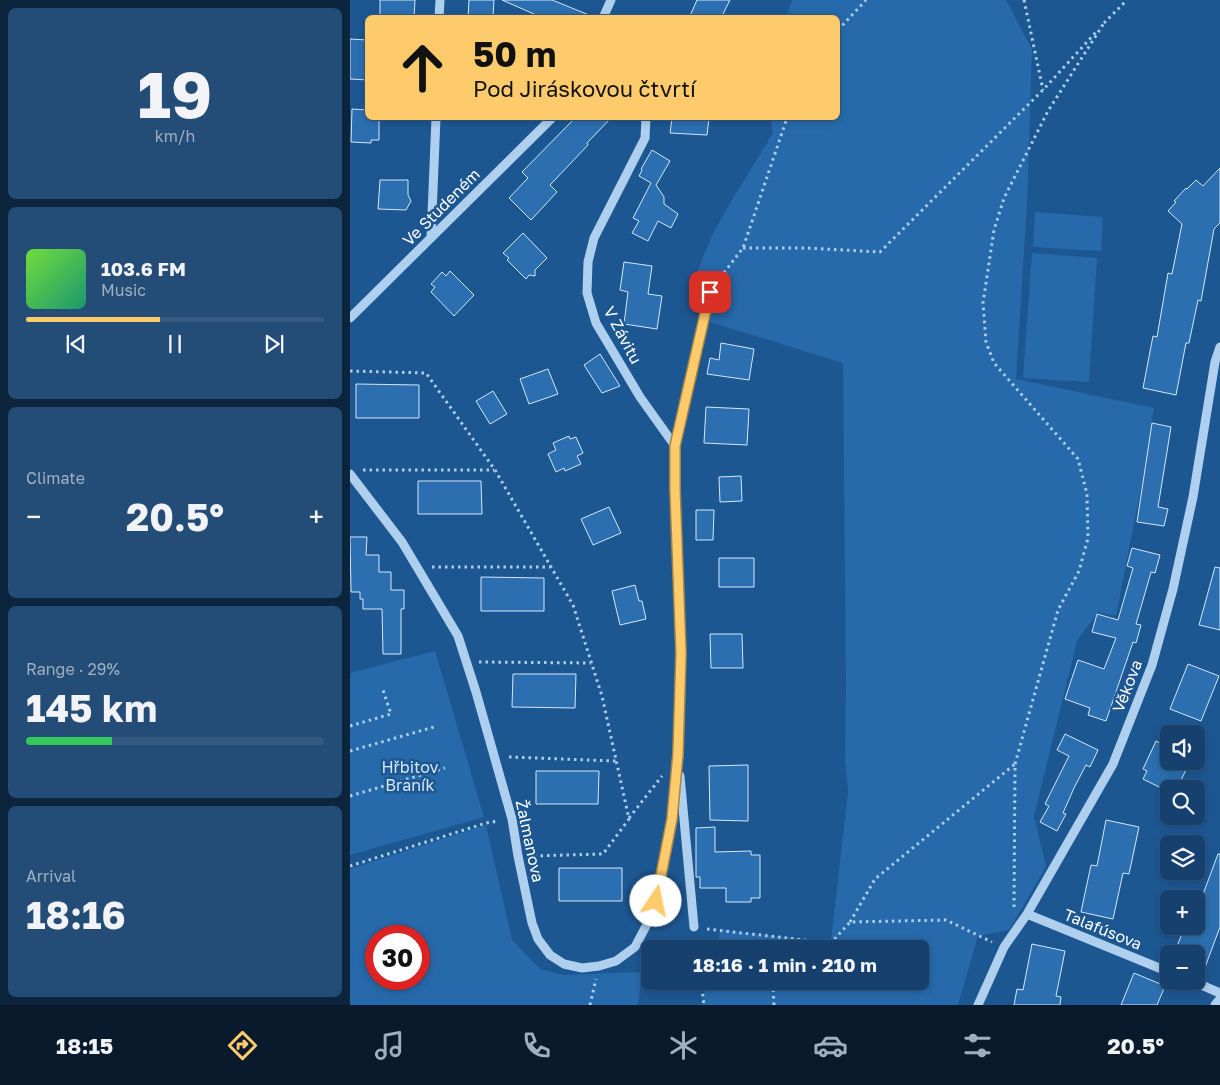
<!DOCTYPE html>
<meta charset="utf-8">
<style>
body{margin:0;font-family:"Golos Text",sans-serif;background:#234c76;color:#f1f3f6;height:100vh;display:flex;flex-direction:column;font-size:19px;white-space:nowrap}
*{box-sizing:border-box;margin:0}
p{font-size:16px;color:#9eafc2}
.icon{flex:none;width:28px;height:28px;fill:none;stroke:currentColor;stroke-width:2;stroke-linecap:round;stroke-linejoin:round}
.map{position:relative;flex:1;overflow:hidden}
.panel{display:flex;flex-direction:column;gap:8px;padding:8px;background:#0c243c;width:350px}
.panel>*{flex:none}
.hud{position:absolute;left:15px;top:15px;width:475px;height:105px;border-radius:8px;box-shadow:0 2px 8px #0003,0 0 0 1px #355a81;background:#fecb6c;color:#111;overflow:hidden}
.tools{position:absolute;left:810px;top:725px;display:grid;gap:10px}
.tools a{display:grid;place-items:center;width:45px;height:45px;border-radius:8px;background:#16416e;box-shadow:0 2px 8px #0003,0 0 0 1px #355a81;font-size:25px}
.speed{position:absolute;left:15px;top:925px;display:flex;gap:10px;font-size:25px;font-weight:700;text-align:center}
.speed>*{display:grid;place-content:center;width:65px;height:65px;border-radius:50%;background:#16416e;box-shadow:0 2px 8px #0003,0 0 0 1px #355a81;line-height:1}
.speed .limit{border:8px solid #d22;background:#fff;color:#111}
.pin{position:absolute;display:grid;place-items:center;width:42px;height:42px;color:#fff;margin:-21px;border-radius:10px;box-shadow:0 2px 8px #0006}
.me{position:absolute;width:55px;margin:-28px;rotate:11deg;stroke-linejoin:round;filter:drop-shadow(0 0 4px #0008)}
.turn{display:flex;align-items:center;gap:18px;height:105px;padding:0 25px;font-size:22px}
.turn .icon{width:65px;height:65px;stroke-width:2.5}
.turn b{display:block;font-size:35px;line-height:42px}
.big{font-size:38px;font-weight:700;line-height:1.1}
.panel .widget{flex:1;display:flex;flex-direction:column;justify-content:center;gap:8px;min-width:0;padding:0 18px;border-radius:8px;background:#234c76}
.panel .dial{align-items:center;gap:0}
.dial b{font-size:65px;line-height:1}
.song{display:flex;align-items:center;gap:15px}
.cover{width:60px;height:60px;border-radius:8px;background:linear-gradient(135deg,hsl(100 70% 55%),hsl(160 70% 35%))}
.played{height:5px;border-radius:2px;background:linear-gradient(90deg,#fecb6c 45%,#355a81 45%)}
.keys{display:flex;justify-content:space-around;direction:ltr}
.heat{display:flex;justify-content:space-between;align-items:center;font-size:28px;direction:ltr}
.charge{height:8px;border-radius:4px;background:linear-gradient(90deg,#34c759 29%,#355a81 0)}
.trip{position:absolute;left:291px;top:940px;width:288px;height:50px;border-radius:8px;background:#16416e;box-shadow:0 2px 8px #0003,0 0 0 1px #355a81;font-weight:700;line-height:50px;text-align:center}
.dock{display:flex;height:80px;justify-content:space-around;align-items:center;background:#091a2c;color:#9eafc2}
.dock .icon{width:35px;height:35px}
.dock .selected{color:#fecb6c}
.dock b{font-size:22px;color:#f1f3f6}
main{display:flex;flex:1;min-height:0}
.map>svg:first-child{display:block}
.green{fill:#266aab;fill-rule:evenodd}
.building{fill:#2c6fb0;stroke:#d4e8fa}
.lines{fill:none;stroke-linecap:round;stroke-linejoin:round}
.path{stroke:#aecfee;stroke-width:3;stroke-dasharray:2.5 4;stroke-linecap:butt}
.minor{stroke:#aecfee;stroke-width:9}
.route-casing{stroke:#a58446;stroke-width:12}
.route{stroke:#fecb6c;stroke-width:9}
.labels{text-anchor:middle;stroke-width:5;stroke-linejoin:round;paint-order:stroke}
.street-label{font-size:16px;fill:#fff;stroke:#1d5792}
.park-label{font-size:16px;fill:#d4e8fa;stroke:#1d5792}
</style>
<main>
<section class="panel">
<div class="widget dial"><b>19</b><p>km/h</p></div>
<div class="widget">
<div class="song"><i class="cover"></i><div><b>103.6 FM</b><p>Music</p></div></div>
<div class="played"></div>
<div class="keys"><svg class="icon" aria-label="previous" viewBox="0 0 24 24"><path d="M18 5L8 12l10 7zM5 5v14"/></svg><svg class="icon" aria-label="pause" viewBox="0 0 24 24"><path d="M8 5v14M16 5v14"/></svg><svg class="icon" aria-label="next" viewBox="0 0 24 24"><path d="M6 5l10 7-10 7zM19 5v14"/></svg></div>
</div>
<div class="widget"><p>Climate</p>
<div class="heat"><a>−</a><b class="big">20.5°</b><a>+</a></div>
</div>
<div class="widget"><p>Range · 29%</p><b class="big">145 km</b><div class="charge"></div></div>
<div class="widget"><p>Arrival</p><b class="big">18:16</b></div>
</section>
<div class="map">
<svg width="870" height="1005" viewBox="0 0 870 1005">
<rect width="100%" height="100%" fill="#1d5792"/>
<path class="green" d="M442,0H656L682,49L677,204L666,379L804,408L793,477L766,616L748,612L727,641L684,816L696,867L659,930L628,936L608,1005H351L357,981H570V949H366L371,929L403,934L481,941L498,792L495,756L496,685L493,363L360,322L351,291H352L355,277L346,275L362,235L383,198L423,133L421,121V118H488V18L436,17Z
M685,212L753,217L751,251L683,247Z
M682,253L747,258L739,382L673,378Z
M85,651L134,817L0,855V673Z
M136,825L162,940L190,969L213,975L292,972L288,1005H0V869ZM69,936V979H26V936Z"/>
<path class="building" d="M30,0H65L64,18H30Z
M119,0H144L143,18H118Z
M152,0H202L244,17L193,18Z
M347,0H380L371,18H339Z
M0,39L18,40V80L0,79Z
M2,109L18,110V118L29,119V140H21V143L1,142Z
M225,118H261L237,143L238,145L200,185L207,192L181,220L159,198L178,178L172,172Z
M322,118H359L357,135L320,133Z
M302,150L320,161L306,185L314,197V204L328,214L321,228L308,221L298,241L282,233L289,221L283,218L301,183L289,176L292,170L291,169Z
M870,168V223L864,229L851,301L848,300L839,343H836L826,395L793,388L803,336L807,337L818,273L822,274L832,224L818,211L826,202L824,201L836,188L837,189L846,180L853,186Z
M30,180H58V195L61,201L56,210L28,209Z
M173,233L197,258L185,270V276L179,275L176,279L157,260L159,258L153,253Z
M274,262L302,266L298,294L312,296L307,329L274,324L278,292L270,290Z
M100,271L124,295L104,316L81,292L85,287L81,284L92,272L96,276Z
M371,343L404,349L399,380L357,374L360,358L369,360Z
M250,354L270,386L252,393L234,365Z
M198,369L208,394L179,404L170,379Z
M6,384L69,385V418H6Z
M143,391L157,414L140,424L126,401Z
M356,407L399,409L397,445L354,443Z
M802,423L821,427L808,507L818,509L814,526L787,522Z
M219,436L220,439L226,437L233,453L227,456L231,464L215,471L214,468L206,472L198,454L206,450L203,443Z
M391,476L392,501L370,502L369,477Z
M68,481H131L132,514H68Z
M259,507L271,533L243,545L231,519Z
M346,510H364L363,540H346Z
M0,537H17L16,555H29V572H41V590H54V609H51V654H33L32,609H13V599H10V592H1Z
M782,548L810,555L805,573L801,572L791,607L786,624L791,625L786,643L783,642L756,721L738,715L740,708L715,699L728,660L754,669L766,638L742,632L747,614L768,620L783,568L777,566Z
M369,558H404V587H369Z
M865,567L870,568V630L849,625Z
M131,577L194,578V611H131Z
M285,585L289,601H292L296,619L270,625L262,591Z
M360,634H392L393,668H361Z
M838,664L869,676L851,721L820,709Z
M163,674H226L225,708L162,707Z
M715,734L748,750L740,767L736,765L724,788L713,813L716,814L707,831L690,822L699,806L695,804L719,756L707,750Z
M806,741L819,748V761H840L827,789H813L793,779L797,771L793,769Z
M398,765V821L360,820L359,766Z
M186,771H249L248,804H186Z
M756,820L789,827L779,874L773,873L763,919L731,912L741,865L747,866Z
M365,827V852L401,851V855H410V898H401V902H376V888H350V877H346V828Z
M868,854H870V927L851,978L846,976V954H824L835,926H846V913Z
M209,868H272V901H209Z
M682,944L715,951L706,996L711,997L710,1005H664L667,989L673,990Z
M784,973L815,986L807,1005H771Z"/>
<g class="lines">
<path class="path" d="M674,0L693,90
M754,23L777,0
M488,30L516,0
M393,248H456L530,252L693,90L747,31
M366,283L393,248L437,118
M0,371L76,373L145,470L223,605L252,696L279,819L253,854L181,856
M13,470H144
M82,567H200
M129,662L241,663
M0,726L41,714L32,687
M0,751L84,727
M159,757L266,761
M0,796L95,768
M279,818L312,776
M0,866L136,823L149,821
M664,907L665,764L708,610L729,571L738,538L737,494L728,459L644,363L636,342L633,303L644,230L654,198L698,111L754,23
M500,922L525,879L665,764
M357,929L481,943L500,922L596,920L642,942
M346,940L347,949
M434,949L440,938
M351,981L354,1005
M240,1005L246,979
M424,1005L423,986L425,981"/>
<path class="minor" d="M89,18L90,0
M253,18L261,0
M296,118L295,138L244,238L238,262L237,293L246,323L290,397L325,446
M81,238L86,118
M0,318L202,118
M0,474L52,542L108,636L126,692L162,819L168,856L182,923L188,939L200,955L214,964L232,968L249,966L266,961L285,947L296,926L306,901L322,819L328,754
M329,758L331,653L325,490V446L359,292
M330,776L344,927
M677,914L819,972
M842,981L870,993
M628,1005L654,947L677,914L763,764L802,665L823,589L843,497L865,362L870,347
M865,1005L870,999"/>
</g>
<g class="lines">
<g class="route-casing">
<path id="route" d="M306,901L322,819L328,754L331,653L325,490V446L360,292"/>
</g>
<use href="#route" class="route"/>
</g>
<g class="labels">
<g class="street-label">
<text transform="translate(91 207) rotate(-45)" y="6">Ve Studeném</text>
<text transform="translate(273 335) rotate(62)" y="6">V Závitu</text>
<text transform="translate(777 686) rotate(-69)" y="6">Věkova</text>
<text transform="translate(180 841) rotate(78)" y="6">Žalmanova</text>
<text transform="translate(753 929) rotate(22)" y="6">Talafúsova</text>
</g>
<g class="park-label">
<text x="60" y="773">Hřbitov<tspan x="60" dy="18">Braník</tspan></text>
</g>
</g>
</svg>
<div class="tools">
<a><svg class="icon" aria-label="sound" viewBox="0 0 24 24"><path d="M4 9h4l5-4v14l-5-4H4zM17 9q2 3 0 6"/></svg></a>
<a><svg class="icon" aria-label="search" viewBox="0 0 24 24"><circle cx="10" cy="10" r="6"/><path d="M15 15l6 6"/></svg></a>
<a><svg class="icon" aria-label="layers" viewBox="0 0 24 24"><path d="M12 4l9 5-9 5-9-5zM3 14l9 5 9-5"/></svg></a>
<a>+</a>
<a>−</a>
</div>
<div class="speed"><div class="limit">30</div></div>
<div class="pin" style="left:360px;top:292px;background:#d93025"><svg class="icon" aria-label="arrive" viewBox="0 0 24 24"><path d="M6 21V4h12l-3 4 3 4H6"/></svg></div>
<svg class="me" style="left:306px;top:901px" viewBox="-20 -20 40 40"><circle r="19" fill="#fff"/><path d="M0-13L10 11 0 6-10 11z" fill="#fecb6c"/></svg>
<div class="trip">18:16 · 1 min · 210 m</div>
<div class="hud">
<div class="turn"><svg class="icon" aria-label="ahead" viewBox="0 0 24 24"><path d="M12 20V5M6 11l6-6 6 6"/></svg><div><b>50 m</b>Pod Jiráskovou čtvrtí</div></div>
</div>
</div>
</main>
<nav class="dock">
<b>18:15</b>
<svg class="icon selected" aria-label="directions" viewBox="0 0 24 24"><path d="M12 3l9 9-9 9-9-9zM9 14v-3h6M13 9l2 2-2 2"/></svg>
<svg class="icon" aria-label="music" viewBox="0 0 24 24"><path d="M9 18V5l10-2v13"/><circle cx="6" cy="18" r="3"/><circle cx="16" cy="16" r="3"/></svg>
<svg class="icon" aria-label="phone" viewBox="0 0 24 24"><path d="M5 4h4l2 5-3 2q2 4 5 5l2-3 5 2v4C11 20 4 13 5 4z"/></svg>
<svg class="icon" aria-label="climate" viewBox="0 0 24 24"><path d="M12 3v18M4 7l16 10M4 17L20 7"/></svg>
<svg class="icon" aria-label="car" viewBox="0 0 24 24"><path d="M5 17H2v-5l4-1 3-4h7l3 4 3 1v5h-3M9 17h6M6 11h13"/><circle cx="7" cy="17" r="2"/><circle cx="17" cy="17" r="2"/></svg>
<svg class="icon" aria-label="filters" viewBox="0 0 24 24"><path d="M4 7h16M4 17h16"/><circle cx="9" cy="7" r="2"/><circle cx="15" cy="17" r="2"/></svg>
<b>20.5°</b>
</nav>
